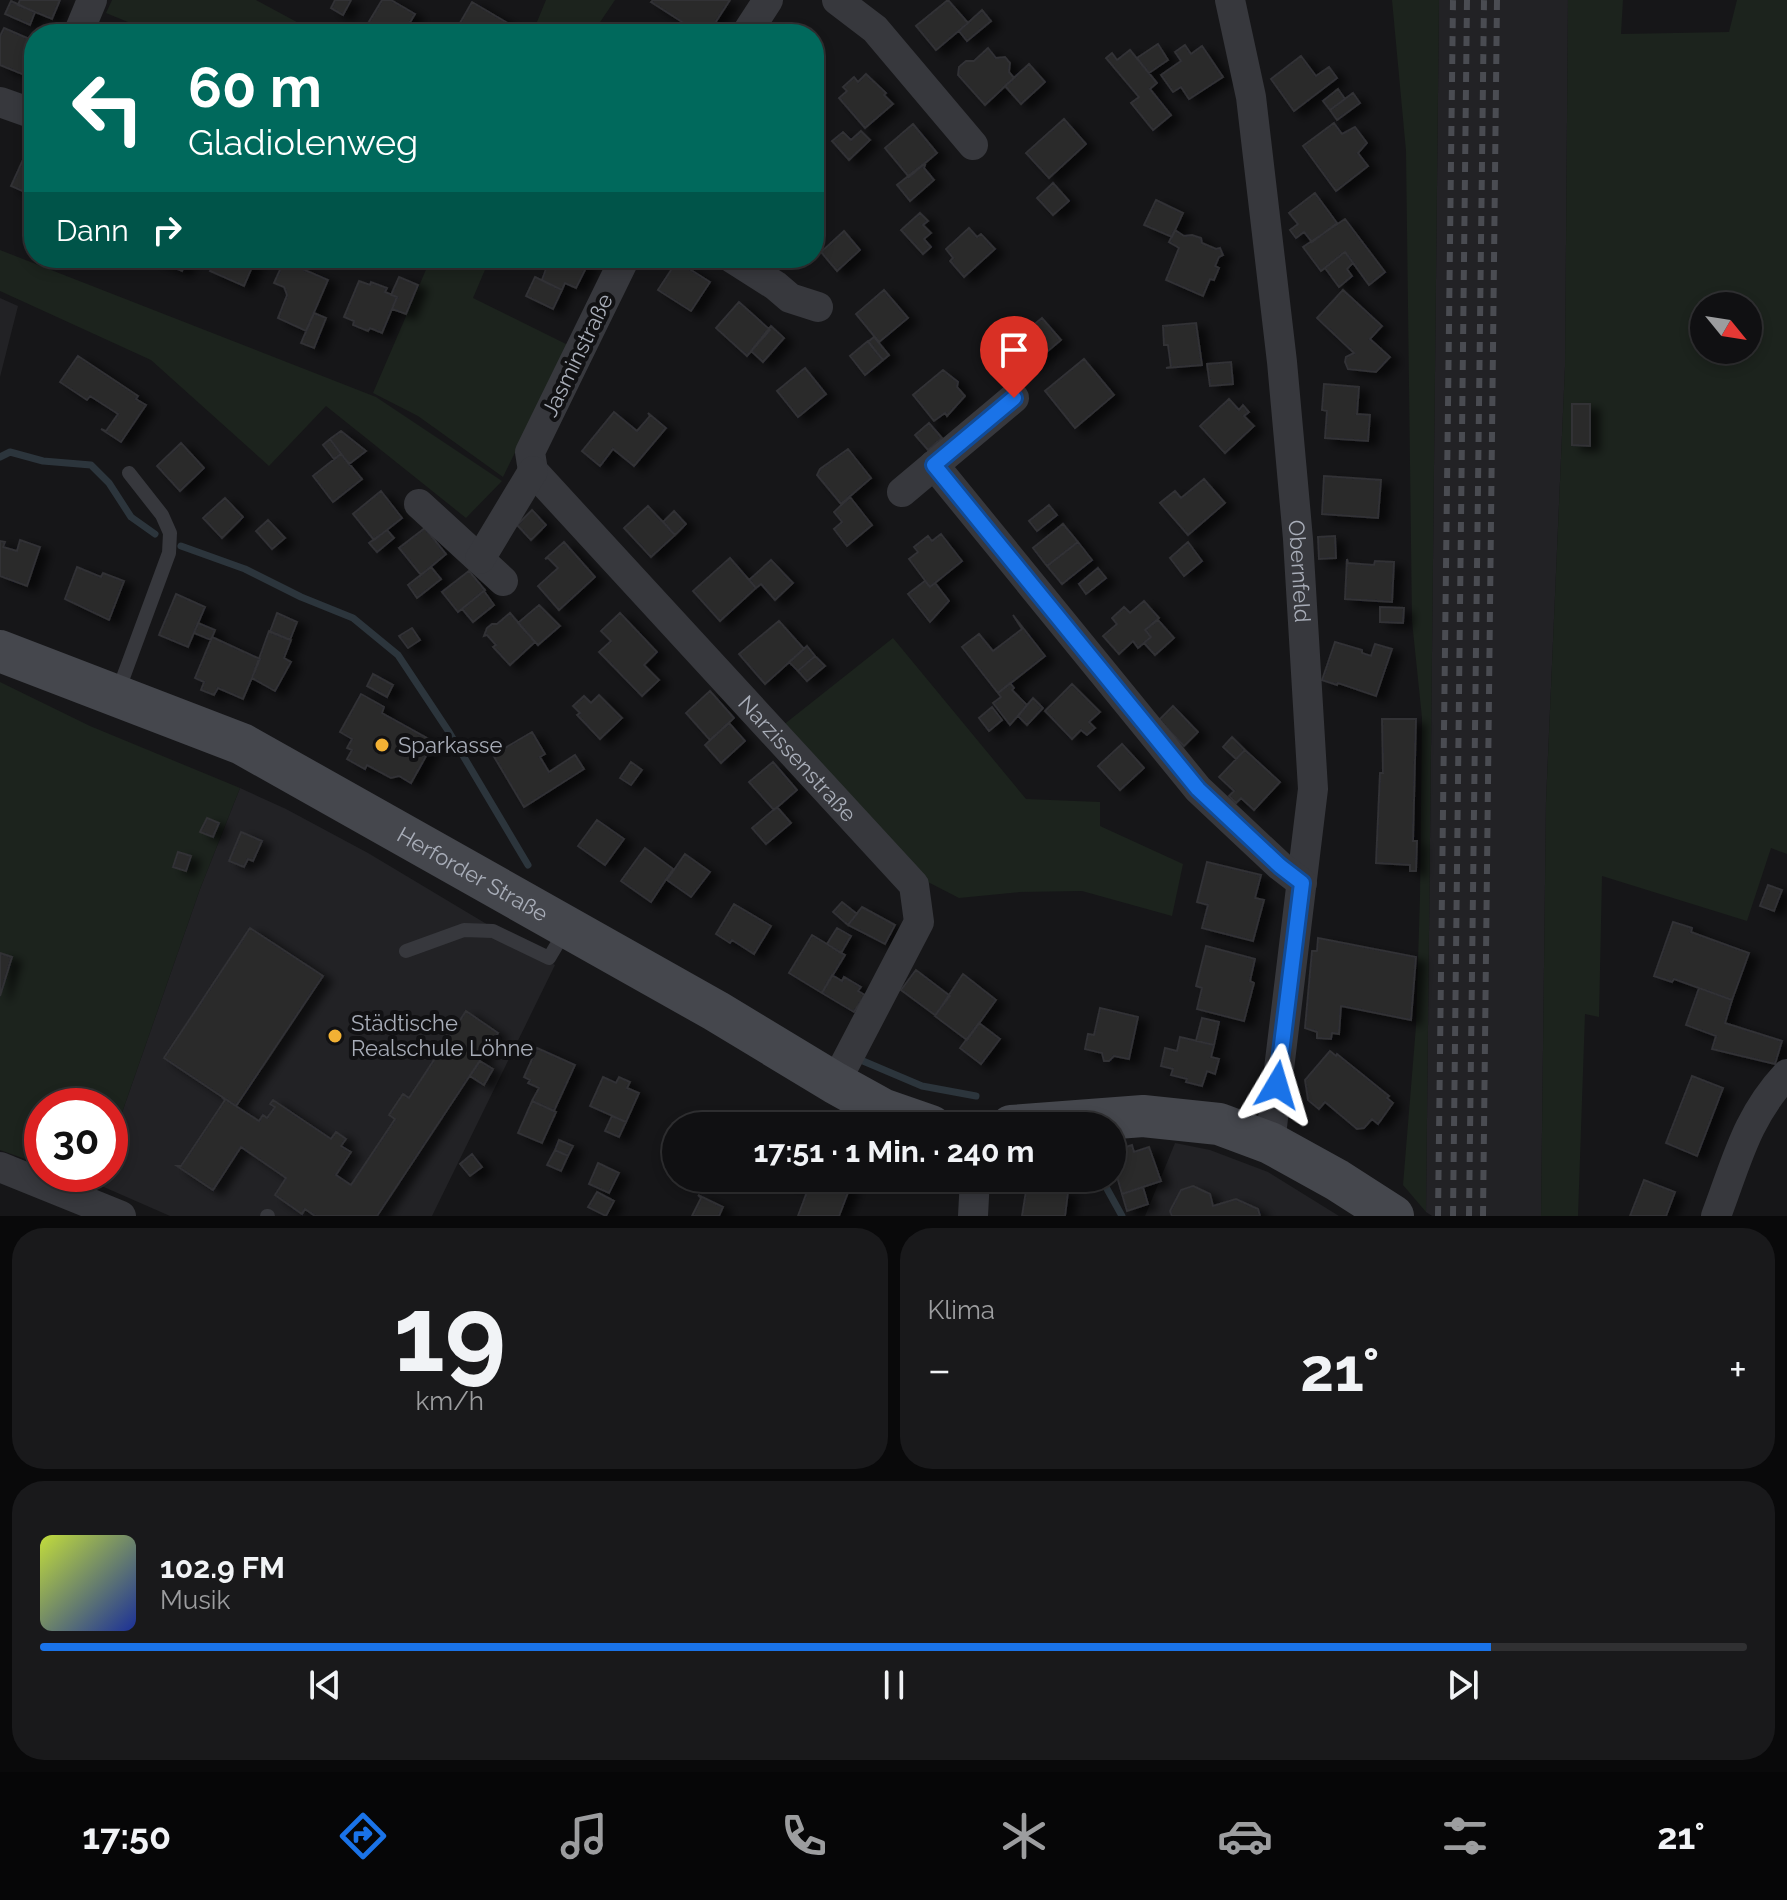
<!DOCTYPE html>
<html lang="de">
<meta charset="utf-8">
<style>
body{margin:0;font-family:Raleway,sans-serif;background:#19191b;color:#f1f3f6;height:100vh;display:flex;flex-direction:column;font-size:30px;white-space:nowrap}
*{box-sizing:border-box;margin:0}
p{font-size:26px;color:#9c9d9f}
.icon{flex:none;width:44px;height:44px;fill:none;stroke:currentColor;stroke-width:2;stroke-linecap:round;stroke-linejoin:round}
.map{position:relative;height:1216px;overflow:hidden}
.sheet{display:flex;flex-direction:column;gap:12px;padding:12px;background:#09090a;flex:1}
.sheet>*{flex:none}
.hud{position:absolute;left:24px;top:24px;width:800px;height:244px;border-radius:32px;box-shadow:0 4px 12px #0003,0 0 0 2px #303032;background:#00695c;color:#fff;overflow:hidden}
.needle{width:52px;rotate:120deg}
.fabs{position:absolute;left:1690px;top:292px;display:grid;gap:16px}
.fabs a{display:grid;place-items:center;width:72px;height:72px;border-radius:50%;background:#101012;box-shadow:0 4px 12px #0003,0 0 0 2px #303032;font-size:40px}
.speed{position:absolute;left:24px;top:1088px;display:flex;gap:16px;font-size:40px;font-weight:700;text-align:center}
.speed>*{display:grid;place-content:center;width:104px;height:104px;border-radius:50%;background:#101012;box-shadow:0 4px 12px #0003,0 0 0 2px #303032;line-height:1}
.speed .limit{border:12px solid #d22;background:#fff;color:#111}
.pin{position:absolute;display:grid;place-items:center;width:68px;height:68px;color:#fff;margin:-82px -34px;border-radius:50% 50% 50% 0;rotate:-45deg;box-shadow:0 0 8px #0007}
.pin .icon{rotate:45deg}
.me{position:absolute;width:88px;margin:-44px;rotate:7deg;stroke-linejoin:round;filter:drop-shadow(0 0 6px #0008)}
.turn{display:flex;align-items:center;gap:28px;height:168px;padding:0 32px;font-size:36px}
.turn .icon{width:104px;height:104px;stroke-width:2.5}
.turn b{display:block;font-size:56px;line-height:68px}
.then{display:flex;align-items:center;height:76px;padding:0 32px;background:#0003;gap:16px;font-size:30px}
.big{font-size:60px;font-weight:700;line-height:1.1}
.sheet .tile{flex:1;display:flex;flex-direction:column;justify-content:center;gap:12px;min-width:0;padding:0 28px;border-radius:32px;background:#19191b}
.sheet .dial{align-items:center;gap:0}
.dial b{font-size:104px;line-height:1}
.song{display:flex;align-items:center;gap:24px}
.cover{width:96px;height:96px;border-radius:12px;background:linear-gradient(135deg,hsl(70 70% 55%),hsl(230 70% 35%))}
.played{height:8px;border-radius:4px;background:linear-gradient(90deg,#1a73e8 85%,#303032 85%)}
.keys{display:flex;justify-content:space-around;direction:ltr}
.heat{display:flex;justify-content:space-between;align-items:center;font-size:44px;direction:ltr}
.sheet .tiles{flex:1;display:grid;gap:12px;grid-template-columns:1fr 1fr}
.tile:last-child{grid-column:span 2}
.trip{position:absolute;left:662px;top:1112px;width:464px;height:80px;border-radius:40px;background:#101012;box-shadow:0 4px 12px #0003,0 0 0 2px #303032;font-weight:700;line-height:80px;text-align:center}
.tabs{display:flex;height:128px;justify-content:space-around;align-items:center;background:#060607;color:#9c9d9f}
.tabs .icon{width:56px;height:56px}
.tabs .on{color:#1a73e8}
.tabs b{font-size:36px;color:#f1f3f6}
.map>svg:first-child{display:block}
.built{fill:#222225}
.green{fill:#1c231d;fill-rule:evenodd}
.lines{fill:none;stroke-linecap:round;stroke-linejoin:round}
.stream{stroke:#2c353c;stroke-width:7}
.building{fill:#29292c;stroke:#303034;stroke-width:2;filter:url(#shadow)}
.lane{stroke:#37383d;stroke-width:14}
.street{stroke:#37383d;stroke-width:30}
.secondary{stroke:#45474d;stroke-width:42}
.rail{stroke:#4a4c52;stroke-width:6;stroke-dasharray:10 8;stroke-linecap:butt}
.route-casing{stroke:#114b97;stroke-width:20}
.route{stroke:#1a73e8;stroke-width:14}
.poi-dot{fill:#f2b134;stroke:#111113;stroke-width:3}
.labels{text-anchor:middle;stroke-width:8;stroke-linejoin:round;paint-order:stroke}
.street-label{font-size:22px;fill:#a8adb8;stroke:#111113}
.poi-label{font-size:22px;fill:#a8adb8;stroke:#111113;text-anchor:start}
</style>
<div class="map">
<svg width="1787" height="1216" viewBox="0 0 1787 1216">
<defs>
<filter id="shadow"><feDropShadow dx="9" dy="5" stdDeviation="4" flood-color="#0009"/></filter>
</defs>
<rect width="100%" height="100%" fill="#161618"/>
<path class="built" d="M1439,0H1568L1565,367L1546,802L1541,1216H1432L1426,1212Z
M0,298L18,306L0,377Z
M240,788L286,809L368,853L555,965L432,1216H170L97,1184L100,1174H110V1147L200,889Z
M1175,1143L1210,1150L1268,1172L1339,1216H1145Z"/>
<path class="green" d="M112,0H256L319,34H157L106,13Z
M546,0H615L592,34H532Z
M1392,0H1439L1426,1212L1403,1185L1416,1026L1420,896L1422,718L1412,621L1406,151Z
M1568,0H1623L1621,34L1729,32L1737,0H1787V854L1771,848L1747,921L1602,876L1599,1017L1585,1014L1578,1216H1541L1546,802L1565,367ZM1704,306H1748V350H1704Z
M0,250L376,397L502,481L466,518L326,406L269,466L151,360L0,291Z
M431,258H490L473,298L568,345L503,477L418,416L373,393Z
M893,638L1026,799L1100,802V826L1183,864L1172,916L1082,891L1020,892L959,898L926,881L782,726Z
M0,682L90,726L240,788L200,889L110,1147V1106H42V1165L0,1150Z"/>
<g class="lines">
<path class="stream" d="M0,457L10,452L43,461L91,465L109,483L131,517L155,534
M181,546L245,569L301,597L353,618L398,655L449,732L528,865
M863,1061L922,1086L976,1096
M1101,1178L1122,1216"/>
</g>
<path class="building" d="M20,0H60L52,19L18,5Z
M335,0H351L343,15L331,8Z
M382,0H391L415,14L403,34H371L364,30Z
M653,0H730L708,34H701L651,2Z
M948,0L968,23L936,50L916,26Z
M11,1L35,12L30,25L5,14Z
M472,2L511,25L507,32L510,34H468L457,28Z
M982,10L991,21L967,41L959,31Z
M4,28L34,41V59L27,76L0,65V36Z
M1158,44L1168,60L1149,73L1137,58Z
M1185,45L1191,54L1202,46L1223,77L1189,99L1181,87L1173,92L1161,75L1181,61L1175,52Z
M988,48L996,58L1005,57L1010,63L1009,72L1014,78L985,105L958,75L959,67L966,61H974Z
M1130,50L1157,83L1150,89L1171,115L1153,130L1131,103L1139,97L1106,58L1112,53L1117,60Z
M1301,56L1316,76L1329,67L1337,78L1294,111L1271,79Z
M1029,64L1045,82L1021,104L1005,86Z
M866,74L886,93L884,95L893,104L865,128L839,98L847,91L843,87L854,77L858,82Z
M1338,89L1345,99L1330,110L1323,101Z
M1353,93L1360,103L1337,120L1330,110Z
M1064,119L1086,144L1049,178L1026,153Z
M1334,123L1342,134L1355,127L1367,143L1358,153L1368,166L1336,191L1303,146Z
M913,124L937,153L909,177L885,148Z
M861,131L870,140L849,160L832,141L843,132L851,140Z
M26,153L34,157V196L11,186Z
M926,162L924,168L934,180L910,201L897,185Z
M1053,183L1069,201L1053,215L1037,198Z
M1315,193L1337,223L1312,242L1304,232L1296,238L1290,230L1298,224L1289,213Z
M1156,200L1183,213L1172,237L1144,225Z
M920,213L928,221L923,225L931,233L924,239L931,247L923,254L901,230Z
M1345,219L1385,272L1369,285L1345,252L1321,271L1303,247Z
M969,228L977,237L981,234L995,249L964,277L950,261L953,258L946,249Z
M1175,230L1184,236L1192,235L1201,238L1202,243L1216,249L1220,248L1223,255L1219,257L1215,266L1219,268L1214,280L1210,279L1203,296L1166,280L1179,248L1169,242Z
M844,231L860,250L837,271L821,252Z
M1345,252L1353,263L1347,269L1352,276L1339,287L1325,268Z
M151,258H188L182,271Z
M216,258H256L244,286L210,271Z
M550,258H591L576,288L565,283L562,290L542,280Z
M284,261L328,280L306,331L278,318L287,295L284,287L274,283Z
M677,261L710,282L691,311L658,290Z
M399,277L418,285L406,314L392,309L397,297L391,295Z
M535,277L562,290L553,309L526,296Z
M359,281L370,285L371,282L387,288L385,292L397,297L382,333L370,328L368,331L353,325L354,321L344,317Z
M884,290L908,318L879,342L856,314Z
M1343,290L1382,326L1370,339L1390,357L1376,372L1348,369L1345,362L1346,357L1354,353L1317,318Z
M739,302L770,330L747,356L716,328Z
M314,313L326,318L314,348L301,343Z
M1042,318L1061,340L1029,367L1011,344Z
M1196,323L1202,365L1166,368L1171,367L1168,345H1164L1163,326Z
M771,326L784,338L763,362L751,351Z
M874,337L889,355L883,360L868,342Z
M868,341L883,360L865,375L850,356Z
M78,356L138,396L136,399L146,405L121,442L101,429L106,431L118,414L90,396L87,400L60,382Z
M1084,359L1114,395L1075,428L1045,391Z
M1231,362L1233,384L1210,386L1207,364Z
M805,368L826,394L798,417L777,391Z
M943,370L958,382L957,387L965,396L947,416L945,413L934,421L913,395Z
M1324,384L1359,387L1357,414L1370,415L1368,441L1325,438L1327,411L1322,410Z
M1229,399L1239,410L1243,405L1249,412L1244,416L1254,426L1225,453L1200,426Z
M1572,404H1590V446L1572,445Z
M614,412L637,431L650,416L648,413L666,428L634,466L613,449L600,466L582,451Z
M929,423L942,438L928,450L915,435Z
M341,431L366,451L349,464L330,439Z
M330,439L341,454L334,459L323,445Z
M181,443L204,468L180,491L157,466Z
M848,449L871,478L841,504L817,475L820,469Z
M341,454L362,479L333,502L313,476Z
M1324,476L1381,480L1378,518L1322,514Z
M1204,479L1225,503L1188,535L1160,503L1175,491L1181,498Z
M381,491L402,518L374,540L353,514Z
M850,497L872,525L847,546L834,529L842,522L834,512Z
M225,498L243,517L222,538L203,518Z
M1049,505L1057,515L1037,531L1029,521Z
M648,506L675,535L651,557L624,528Z
M532,510L546,525L531,540L517,525Z
M674,511L686,524L675,535L663,522Z
M268,520L285,538L272,549L256,531Z
M1063,524L1078,542L1047,566L1033,548Z
M425,528L446,554L421,575L399,548Z
M387,530L394,538L377,552L369,543Z
M941,534L962,561L930,587L909,559L918,552L914,547L928,536L932,541Z
M1335,536L1336,558L1319,559L1318,537Z
M20,540L40,547L27,586L0,576V541L5,542L3,547L17,551Z
M564,542L595,577L559,610L538,586L558,568L548,558L545,559Z
M1078,542L1092,560L1062,584L1047,566Z
M1188,542L1202,561L1184,576L1170,558Z
M730,558L756,588L720,621L693,591Z
M1347,559L1348,563L1374,565L1375,561L1394,562L1392,602L1345,599Z
M771,560L793,583L775,600L761,584L756,588L749,580Z
M77,567L101,577L103,573L124,581L109,620L65,599Z
M431,567L441,579L417,598L408,585Z
M1098,568L1106,578L1086,594L1079,584Z
M469,571L485,590L458,612L442,592Z
M925,581L930,587L935,583L949,601L930,622L908,594Z
M484,591L494,605L473,622L462,609Z
M176,594L205,607L188,647L159,635Z
M1144,601L1159,618L1145,630L1151,637L1138,648L1133,641L1119,654L1103,636L1117,624L1112,618L1124,607L1130,613Z
M539,605L560,626L538,645L518,623Z
M1380,607L1404,608L1403,623L1380,622Z
M277,613L297,622L290,640L270,632Z
M510,613L535,642L510,665L493,647L496,645L487,635L484,636L487,628L492,624H497Z
M620,613L657,652L644,665L659,680L642,696L599,652L611,641L601,631Z
M1013,615L1045,656L998,693L962,647L979,634L993,651L1022,629Z
M1158,620L1174,638L1155,655L1144,643L1151,637L1145,630Z
M779,621L804,649L765,684L739,654Z
M198,623L215,630L211,640L194,633Z
M412,628L420,640L408,648L399,636Z
M269,631L291,640L284,658L291,662L275,691L252,678Z
M212,637L260,659L243,699L218,688L214,695L201,690L204,682L195,678Z
M1335,642L1362,650V653L1371,656L1375,644L1392,649L1376,696L1338,683L1337,685L1322,680Z
M807,646L815,656L798,671L789,662Z
M815,656L825,666L807,681L798,671Z
M373,674L393,685L387,697L367,686Z
M1010,683L1014,688L1012,690L1027,705L1010,725L993,703L1001,697L998,693Z
M1072,684L1100,712L1089,722L1095,728L1087,735L1081,730L1072,739L1045,711Z
M710,691L734,718L710,740L686,713Z
M361,694L384,707L382,713L434,742L411,783L399,776L391,778L367,765L365,769L347,759L352,750L347,748L352,739L340,732Z
M599,695L622,718L600,739L577,715L580,713L573,706L584,696L591,703Z
M1033,698L1043,708L1027,725L1018,716Z
M1173,706L1198,732L1184,746L1159,720Z
M992,707L1002,720L989,731L979,718Z
M1382,719H1416L1413,841H1417L1416,871H1410V865L1376,863L1380,773H1383Z
M729,723L745,741L721,763L705,745Z
M532,732L545,754L540,757L549,772L575,755L584,769L524,807L493,755Z
M1232,737L1245,750L1236,759L1223,747Z
M1122,744L1144,768L1120,790L1098,766Z
M1245,750L1280,782L1254,810L1241,798L1236,803L1229,796L1234,791L1219,777Z
M631,762L642,770L631,785L620,778Z
M773,762L797,790L774,810L749,782Z
M777,807L791,823L766,844L752,828Z
M207,818L219,823L213,837L200,832Z
M597,820L624,839L605,865L578,846Z
M241,832L262,841L253,861L248,859L244,867L229,861Z
M645,848L673,869L651,902L621,881Z
M178,852L191,856L186,871L173,867Z
M685,854L710,872L691,897L667,880Z
M1207,862L1261,875L1255,898L1264,900L1253,941L1202,928L1208,905L1197,902Z
M1768,885L1782,890L1774,911L1760,906Z
M842,902L857,914L848,925L833,912Z
M734,904L771,926L754,954L732,940L730,943L716,934Z
M862,907L895,925L885,944L848,925Z
M1673,922L1692,928L1691,932L1749,953L1732,1000L1674,979L1672,982L1654,976Z
M250,928L323,976L236,1106L164,1058Z
M837,928L851,936L841,953L827,944Z
M812,935L845,955L822,993L789,973Z
M1318,938L1416,957L1411,1020L1341,1006L1339,1034L1332,1033L1331,1039L1317,1038V1032L1305,1028L1312,951H1317Z
M1206,946L1255,959L1250,981L1254,983L1244,1021L1197,1009L1202,988L1196,986Z
M0,953L12,957L0,996Z
M916,970L950,996L935,1015L901,990Z
M963,974L996,1000L967,1040L935,1016Z
M832,975L842,981L844,977L861,987L858,991L865,995L854,1012L822,993Z
M1699,988L1732,1000L1725,1023L1782,1041L1775,1064L1712,1049L1716,1036L1686,1025Z
M1100,1008L1138,1017L1129,1059L1114,1056L1109,1061H1104L1102,1053L1085,1049L1088,1034L1094,1035Z
M466,1011L498,1033L377,1216H315L305,1209L302,1214L275,1195L286,1178L241,1147L213,1190L177,1166H181L225,1100L222,1097L259,1121L263,1115L267,1118L275,1107L270,1104L273,1100L331,1139L336,1132L346,1139L341,1146L351,1152L336,1175L351,1185L395,1119L389,1115L403,1094L409,1098Z
M1202,1018L1219,1022L1214,1045L1196,1041Z
M979,1023L1000,1039L981,1064L960,1048Z
M1180,1037L1214,1045L1211,1057L1219,1059L1215,1074L1207,1071L1202,1086L1186,1082L1187,1079L1171,1075L1173,1069L1161,1066L1165,1048L1177,1051Z
M537,1048L575,1065L554,1111L532,1101L539,1088L528,1083L530,1080L524,1077Z
M1330,1051L1336,1056L1337,1054L1389,1096L1387,1098L1393,1103L1378,1124L1372,1119L1364,1128L1357,1129L1325,1102L1319,1109L1308,1100L1305,1080Z
M480,1061L493,1069L484,1085L470,1076Z
M1692,1076L1723,1088L1697,1156L1666,1143Z
M603,1077L616,1083L619,1077L630,1082L627,1088L639,1093L626,1122L590,1106Z
M532,1101L556,1112L542,1143L518,1133Z
M687,1115L708,1125L713,1116L727,1122L725,1126H682Z
M612,1116L626,1122L619,1137L605,1131Z
M559,1140L573,1146L568,1156L555,1150Z
M1132,1145L1134,1152L1149,1147L1161,1181L1122,1194L1112,1159L1125,1155L1123,1148Z
M555,1150L568,1156L561,1171L547,1165Z
M472,1154L482,1167L470,1176L460,1164Z
M598,1163L619,1173L609,1193L589,1184Z
M779,1178H826L850,1187L839,1216H798L808,1189Z
M1644,1180L1675,1192L1666,1216H1630Z
M1027,1185L1068,1192L1065,1216H1022Z
M1193,1186L1210,1194L1213,1206L1236,1199L1258,1209L1260,1216H1172L1170,1211L1181,1190Z
M1143,1187L1148,1204L1127,1211L1122,1194Z
M597,1192L614,1201L606,1216L588,1207Z
M698,1195L723,1207L719,1216H692L701,1198Z"/>
<g class="lines">
<path class="lane" d="M117,694L169,553L170,533L162,515L129,473
M406,951L464,930L493,931L549,958L565,931
M267,1216H268"/>
<g class="street">
<path d="M837,0L875,29L973,145"/>
<path id="s1" d="M1230,0L1251,97L1282,362L1298,539L1313,789L1270,1143"/>
<path d="M78,34L92,0"/>
<path d="M746,34L768,0"/>
<path d="M0,102L34,114"/>
<path id="s2" d="M625,258L530,452L533,471L914,885L919,922L835,1083"/>
<path d="M732,258L776,286L790,298L818,307"/>
<path d="M934,465L1198,789L1280,866L1302,883"/>
<path d="M902,492L1014,398"/>
<path d="M419,504L503,581"/>
<path d="M480,559L533,471"/>
<path d="M0,1167L121,1216"/>
<path d="M973,1216L975,1178"/>
<path d="M1716,1216C1737,1161 1746,1118 1787,1074"/>
</g>
<g class="secondary">
<path id="s3" d="M0,651L242,744L716,1011L835,1083L882,1109L931,1126"/>
<path d="M1011,1126L1143,1116L1219,1124L1270,1143L1337,1180L1393,1216"/>
</g>
<path class="rail" d="M1438,1216L1453,0
M1453,1216L1467,0
M1469,1216L1484,0
M1483,1216L1497,0"/>
</g>
<g class="lines">
<g class="route-casing">
<path id="route" d="M1014,398L934,465L1198,789L1280,866L1302,883L1277,1085"/>
</g>
<use href="#route" class="route"/>
</g>
<g class="poi-dot">
<circle cx="382" cy="745" r="8"/>
<circle cx="335" cy="1036" r="8"/>
</g>
<g class="labels">
<g class="street-label">
<text transform="translate(577 355) rotate(-64)" y="8">Jasminstraße</text>
<text dy="8" stroke="none"><textPath href="#s1" startOffset="576">Obernfeld</textPath></text>
<text dy="8" stroke="none"><textPath href="#s2" startOffset="626">Narzissenstraße</textPath></text>
<text dy="8" stroke="none"><textPath href="#s3" startOffset="524">Herforder Straße</textPath></text>
</g>
<g class="poi-label">
<text x="398" y="753">Sparkasse</text>
<text x="351" y="1031">Städtische<tspan x="351" dy="25">Realschule Löhne</tspan></text>
</g>
</g>
</svg>
<div class="fabs">
<a><svg class="needle" viewBox="-14 -14 28 28"><path d="M0-13l5 13h-10z" fill="#e53935"/><path d="M0 13l5-13h-10z" fill="#9c9d9f"/></svg></a>
</div>
<div class="speed"><div class="limit">30</div></div>
<div class="pin" style="left:1014px;top:398px;background:#d93025"><svg class="icon" aria-label="arrive" viewBox="0 0 24 24"><path d="M6 21V4h12l-3 4 3 4H6"/></svg></div>
<svg class="me" style="left:1277px;top:1085px" viewBox="-20 -20 40 40"><path d="M0-17L14 15 0 8-14 15z" fill="#1a73e8" stroke="#fff" stroke-width="4"/></svg>
<div class="trip">17:51 · 1 Min. · 240 m</div>
<div class="hud">
<div class="turn"><svg class="icon" aria-label="left" viewBox="0 0 24 24"><path d="M17 20v-9H6M10 6l-5 5 5 5"/></svg><div><b>60 m</b>Gladiolenweg</div></div>
<div class="then">Dann<svg class="icon" aria-label="right" viewBox="0 0 24 24"><path d="M7 20v-9h11M14 6l5 5-5 5"/></svg></div>
</div>
</div>
<section class="sheet">
<div class="tiles">
<div class="tile dial"><b>19</b><p>km/h</p></div>
<div class="tile"><p>Klima</p>
<div class="heat"><a>−</a><b class="big">21°</b><a>+</a></div>
</div>
<div class="tile">
<div class="song"><i class="cover"></i><div><b>102.9 FM</b><p>Musik</p></div></div>
<div class="played"></div>
<div class="keys"><svg class="icon" aria-label="previous" viewBox="0 0 24 24"><path d="M18 5L8 12l10 7zM5 5v14"/></svg><svg class="icon" aria-label="pause" viewBox="0 0 24 24"><path d="M8 5v14M16 5v14"/></svg><svg class="icon" aria-label="next" viewBox="0 0 24 24"><path d="M6 5l10 7-10 7zM19 5v14"/></svg></div>
</div>
</div>
</section>
<nav class="tabs">
<b>17:50</b>
<svg class="icon on" aria-label="directions" viewBox="0 0 24 24"><path d="M12 3l9 9-9 9-9-9zM9 14v-3h6M13 9l2 2-2 2"/></svg>
<svg class="icon" aria-label="music" viewBox="0 0 24 24"><path d="M9 18V5l10-2v13"/><circle cx="6" cy="18" r="3"/><circle cx="16" cy="16" r="3"/></svg>
<svg class="icon" aria-label="phone" viewBox="0 0 24 24"><path d="M5 4h4l2 5-3 2q2 4 5 5l2-3 5 2v4C11 20 4 13 5 4z"/></svg>
<svg class="icon" aria-label="climate" viewBox="0 0 24 24"><path d="M12 3v18M4 7l16 10M4 17L20 7"/></svg>
<svg class="icon" aria-label="car" viewBox="0 0 24 24"><path d="M5 17H2v-5l4-1 3-4h7l3 4 3 1v5h-3M9 17h6M6 11h13"/><circle cx="7" cy="17" r="2"/><circle cx="17" cy="17" r="2"/></svg>
<svg class="icon" aria-label="filters" viewBox="0 0 24 24"><path d="M4 7h16M4 17h16"/><circle cx="9" cy="7" r="2"/><circle cx="15" cy="17" r="2"/></svg>
<b>21°</b>
</nav>
